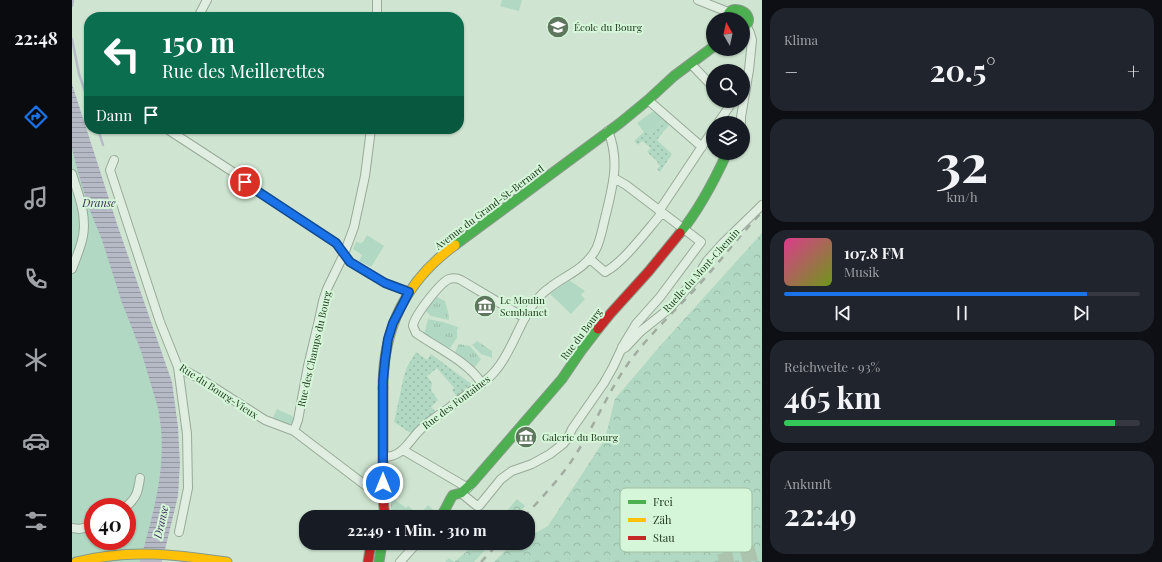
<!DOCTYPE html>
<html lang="de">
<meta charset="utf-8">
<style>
body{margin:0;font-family:"Playfair Display",serif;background:#20242c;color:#f1f3f6;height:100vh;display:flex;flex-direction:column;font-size:15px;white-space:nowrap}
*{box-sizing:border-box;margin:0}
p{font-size:13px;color:#9ea1a6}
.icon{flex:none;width:22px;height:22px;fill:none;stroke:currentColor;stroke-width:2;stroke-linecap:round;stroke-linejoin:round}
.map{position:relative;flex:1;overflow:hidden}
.panel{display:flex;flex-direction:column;gap:8px;padding:8px;background:#0d0f14;width:400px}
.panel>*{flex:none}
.banner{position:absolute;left:12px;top:12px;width:380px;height:122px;border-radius:16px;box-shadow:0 1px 3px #0004;background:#0b6e4f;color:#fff;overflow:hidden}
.needle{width:26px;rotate:351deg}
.fabs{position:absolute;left:634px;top:12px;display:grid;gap:8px}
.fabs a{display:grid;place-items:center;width:44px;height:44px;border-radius:50%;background:#171b24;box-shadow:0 1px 3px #0004;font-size:20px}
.speed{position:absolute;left:12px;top:498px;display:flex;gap:8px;font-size:20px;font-weight:700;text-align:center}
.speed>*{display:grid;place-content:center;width:52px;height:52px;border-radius:50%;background:#171b24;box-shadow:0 1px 3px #0004;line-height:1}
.speed .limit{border:6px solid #d22;background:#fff;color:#111}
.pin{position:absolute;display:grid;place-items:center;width:34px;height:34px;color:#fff;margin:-17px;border:2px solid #fff;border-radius:50%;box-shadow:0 1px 4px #0007}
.me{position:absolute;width:44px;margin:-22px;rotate:0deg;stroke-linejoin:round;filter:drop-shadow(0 0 3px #0008)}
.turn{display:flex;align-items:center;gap:14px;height:84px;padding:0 12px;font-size:18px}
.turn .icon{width:52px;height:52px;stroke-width:2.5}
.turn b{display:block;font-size:28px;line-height:34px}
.then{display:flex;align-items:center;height:38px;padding:0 12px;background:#0003;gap:8px;font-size:15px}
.big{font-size:30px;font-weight:700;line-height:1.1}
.panel .card{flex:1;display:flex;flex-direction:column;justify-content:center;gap:6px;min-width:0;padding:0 14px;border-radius:16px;background:#20242c}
.panel .dial{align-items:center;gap:0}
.dial b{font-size:52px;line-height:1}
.song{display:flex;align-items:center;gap:12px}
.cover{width:48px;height:48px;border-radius:6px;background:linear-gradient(135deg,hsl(330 70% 55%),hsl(80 70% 35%))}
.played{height:4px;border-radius:2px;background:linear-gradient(90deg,#1a73e8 85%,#363941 85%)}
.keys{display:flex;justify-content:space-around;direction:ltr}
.heat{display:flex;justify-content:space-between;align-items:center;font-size:22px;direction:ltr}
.charge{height:6px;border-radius:3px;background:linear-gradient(90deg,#34c759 93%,#363941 0)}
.trip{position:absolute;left:227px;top:510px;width:236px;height:40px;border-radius:16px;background:#171b24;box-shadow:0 1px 3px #0004;font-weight:700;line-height:40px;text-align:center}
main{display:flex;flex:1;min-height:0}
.tab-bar{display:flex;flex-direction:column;width:72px;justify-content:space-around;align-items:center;background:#090b0e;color:#9ea1a6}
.tab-bar .icon{width:28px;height:28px}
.tab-bar .current{color:#1a73e8}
.tab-bar b{font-size:18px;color:#f1f3f6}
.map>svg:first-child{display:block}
.grass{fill:url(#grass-tufts)}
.forest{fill:url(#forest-crowns)}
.park{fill:#b1d8c2;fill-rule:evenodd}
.garden{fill:url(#garden-dots)}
.water{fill:url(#water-rules)}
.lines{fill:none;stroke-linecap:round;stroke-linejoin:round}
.stream{stroke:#b5bac6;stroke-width:2.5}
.highway-tunnel{stroke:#acc3ad;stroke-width:15;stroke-dasharray:15 8;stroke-linecap:butt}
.street-casing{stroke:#98aa98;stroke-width:10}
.fast-casing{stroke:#889a88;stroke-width:11}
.slow-casing{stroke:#889a88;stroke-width:11}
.jam-casing{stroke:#889a88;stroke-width:11}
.street{stroke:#e0ede1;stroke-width:8}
.fast{stroke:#4caf50;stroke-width:9}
.slow{stroke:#ffc107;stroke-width:9}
.jam{stroke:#c62828;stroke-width:9}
.rail{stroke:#a1ada1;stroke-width:2.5;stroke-dasharray:7 7;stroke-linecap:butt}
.route-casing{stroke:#114b97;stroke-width:10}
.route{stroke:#1a73e8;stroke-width:7}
.labels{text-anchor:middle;stroke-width:4;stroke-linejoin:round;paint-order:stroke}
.poi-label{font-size:10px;fill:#213a1f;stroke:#d5f6d9;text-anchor:start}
.street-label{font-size:10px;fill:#213a1f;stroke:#d5f6d9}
.water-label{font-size:11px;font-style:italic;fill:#3d2e5a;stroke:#d5f6d9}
.key{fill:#d5f6d9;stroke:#9fbea1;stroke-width:1}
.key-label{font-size:11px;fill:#213a1f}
</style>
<main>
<nav class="tab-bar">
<b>22:48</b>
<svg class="icon current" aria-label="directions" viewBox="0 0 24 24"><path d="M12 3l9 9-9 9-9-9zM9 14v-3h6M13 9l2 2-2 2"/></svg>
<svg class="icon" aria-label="music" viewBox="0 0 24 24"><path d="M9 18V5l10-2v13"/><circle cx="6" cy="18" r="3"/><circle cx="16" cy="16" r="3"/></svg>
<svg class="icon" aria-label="phone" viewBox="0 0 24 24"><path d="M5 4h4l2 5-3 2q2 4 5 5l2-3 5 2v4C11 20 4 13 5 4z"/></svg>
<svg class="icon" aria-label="climate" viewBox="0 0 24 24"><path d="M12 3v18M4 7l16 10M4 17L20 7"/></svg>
<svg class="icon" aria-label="car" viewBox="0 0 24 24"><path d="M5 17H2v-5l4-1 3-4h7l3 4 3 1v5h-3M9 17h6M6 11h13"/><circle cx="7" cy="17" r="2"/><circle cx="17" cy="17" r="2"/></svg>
<svg class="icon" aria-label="filters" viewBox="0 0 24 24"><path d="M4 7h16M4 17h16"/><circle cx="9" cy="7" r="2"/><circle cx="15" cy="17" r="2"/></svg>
</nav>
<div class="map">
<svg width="690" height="562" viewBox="0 0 690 562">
<defs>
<pattern id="grass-tufts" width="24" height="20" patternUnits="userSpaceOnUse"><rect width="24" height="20" fill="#b1d8c2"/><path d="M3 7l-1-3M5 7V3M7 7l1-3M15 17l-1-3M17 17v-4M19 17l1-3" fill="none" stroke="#98baa6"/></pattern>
<pattern id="forest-crowns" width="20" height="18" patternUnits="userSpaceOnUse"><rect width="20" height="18" fill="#b1d8c2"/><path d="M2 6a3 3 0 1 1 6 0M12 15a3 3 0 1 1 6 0" fill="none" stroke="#98baa6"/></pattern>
<pattern id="garden-dots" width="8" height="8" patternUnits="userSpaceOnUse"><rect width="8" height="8" fill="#b1d8c2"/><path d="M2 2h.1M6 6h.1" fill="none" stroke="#98baa6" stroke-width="1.8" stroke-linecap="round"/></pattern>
<pattern id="water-rules" width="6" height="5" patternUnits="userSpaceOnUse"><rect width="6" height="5" fill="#b5bac6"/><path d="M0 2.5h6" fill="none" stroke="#9398a0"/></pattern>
</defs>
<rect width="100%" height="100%" fill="#cfe5d1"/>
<path class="grass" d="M363,296L373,301L376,312L377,320L359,316L353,310Z
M356,319L371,322L386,327V329H385V338L378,348L363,341L352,334Z
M405,341L420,351V358L409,354L400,345Z
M387,344L398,346L409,359L403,367L382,354Z
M319,497L334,508L336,506L347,515L356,505L364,512L360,517H319Z"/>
<path class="forest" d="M690,233V562H422L438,546L443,543H456V537L476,526L533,439L543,399L588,346Z
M445,499L453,506L443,517H430Z
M405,543H419L402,562H373L377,558L382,562Z"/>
<path class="park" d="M430,0H450L447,11L428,6Z
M583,110L593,117L577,133L572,132L565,123Z
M0,115L91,394L97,447L83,562H0ZM21,507H55V541H21Z
M295,235L312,246L299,267L287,261L290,255L281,249L284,242L288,243L291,242Z
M497,280L513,291L509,295L513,299L499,314L478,294Z
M205,409L224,418L223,422C215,427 207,423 199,421Z"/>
<path class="garden" d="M593,117L599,123L591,132L585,140L600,154L588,172L585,169L588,166L585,163L586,162L575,152L579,148L570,141L566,145L562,141L572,132L577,133Z
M344,352L355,360L359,354L402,386L385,397L380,390L382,388L365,368L355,376L360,383L359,390L366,400L359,407L364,412L352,421L340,434L322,422L332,376L335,367Z"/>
<path class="water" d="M0,84L46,227L100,382L106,427L108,464L106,496L90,562H68C82,509 97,463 86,408L69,351L50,303L30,240L16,206L6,172L0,149Z"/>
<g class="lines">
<path class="stream" d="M0,6L1,0
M0,39L7,74L17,103
M26,129L31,145"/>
<path class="highway-tunnel" d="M647,562L690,551"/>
<g class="street-casing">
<path id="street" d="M626,0L656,12
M126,17L135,0
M305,17V0
M619,64L641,87
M576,100L630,147
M646,123L659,104
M669,123V117L677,70L680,40L678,33L675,27
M95,129L167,176L179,187L264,243L278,262L313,283L337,292
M42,160L38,170L88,322L106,367L132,381L193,420L222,431L293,485L305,492L311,493
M0,174C6,193 15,215 11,236C9,247 4,258 0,269
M542,178L554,185L629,242L588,297L564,324L550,347
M587,211L641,130
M518,259L533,272C552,262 575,230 590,213
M106,367L115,434L116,488L107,532
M410,384C397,362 365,348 344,333L341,326C342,316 368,283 377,279C381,278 385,278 389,280L453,318
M222,431L226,420L236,366L247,320L251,301L255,289L272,254L282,227L293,176L299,129
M331,450L396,488
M311,457C331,457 336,442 348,430C357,421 367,415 377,408C386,401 395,394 404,388C411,382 418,378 424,370C441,350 447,322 463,302C467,297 471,292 476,289C493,275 513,270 524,249C529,239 531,225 534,214C541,185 548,160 536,131
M389,493L405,506H407L429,479L440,471L460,464L478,454L491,444L496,438L500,429L532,383L541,367L549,350L554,347L569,331L598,308L625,277L635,261L651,243L690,205
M54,507C65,497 66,492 68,478
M0,528L7,529L21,526
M328,562L345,543"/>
</g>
<g class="fast-casing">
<path id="fast" d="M656,19C653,0 690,13 671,29
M608,233C626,211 643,179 655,153
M383,245L548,123L576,100L602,76L641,47
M368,517C374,510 376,502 381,495L389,493L400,483L490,379L509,351L526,329
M307,562L310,543"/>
</g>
<g class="slow-casing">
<path id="slow" d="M311,388C311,327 334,281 383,245
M4,562C58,549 101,554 155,562"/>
</g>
<g class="jam-casing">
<path id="jam" d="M526,329L539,313L577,271L608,233
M311,388V498L313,517
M296,562L299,543"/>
</g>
<use href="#street" class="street"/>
<use href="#fast" class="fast"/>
<use href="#slow" class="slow"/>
<use href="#jam" class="jam"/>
<path class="rail" d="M452,517C470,497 490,477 504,454C524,423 538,387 561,357C580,332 603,311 624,288C647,263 667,236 690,212
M409,562L427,543"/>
</g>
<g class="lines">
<g class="route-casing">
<path id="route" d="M173,182L179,187L264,243L278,262L313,283L337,292L321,323L316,339L313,360L311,381V483"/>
</g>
<use href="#route" class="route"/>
</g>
<defs>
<g id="school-disc" transform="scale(1.15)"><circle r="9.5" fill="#5e765d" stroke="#d5f6d9"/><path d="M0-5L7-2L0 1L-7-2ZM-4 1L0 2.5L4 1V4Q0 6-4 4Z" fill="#fff"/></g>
<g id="museum-disc" transform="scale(1.15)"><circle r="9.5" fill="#5e765d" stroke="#d5f6d9"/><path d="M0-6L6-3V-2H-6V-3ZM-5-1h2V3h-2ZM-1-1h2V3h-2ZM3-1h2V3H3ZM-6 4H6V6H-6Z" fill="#fff"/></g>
</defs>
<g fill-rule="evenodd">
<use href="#school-disc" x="486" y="27"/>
<use href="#museum-disc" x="413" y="306"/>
<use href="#museum-disc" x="454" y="437"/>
</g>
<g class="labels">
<g class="poi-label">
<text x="502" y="31">École du Bourg</text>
<text x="428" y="304">Le Moulin<tspan x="428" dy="12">Semblanet</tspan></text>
<text x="470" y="441">Galerie du Bourg</text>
</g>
<g class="street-label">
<text transform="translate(417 207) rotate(-37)" y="4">Avenue du Grand-St-Bernard</text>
<text transform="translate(629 270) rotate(-48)" y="4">Ruelle du Mont-Chemin</text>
<text transform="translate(509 334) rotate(-53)" y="4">Rue du Bourg</text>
<text transform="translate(242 349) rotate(-77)" y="4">Rue des Champs du Bourg</text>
<text transform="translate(147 391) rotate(33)" y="4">Rue du Bourg-Vieux</text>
<text transform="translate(384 402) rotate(-37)" y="4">Rue des Fontaines</text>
</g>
<g class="water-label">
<text x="27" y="207">Dranse</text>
<text transform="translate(89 522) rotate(-77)" y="4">Dranse</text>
</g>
</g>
<rect x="548" y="488" width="132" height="64" rx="6" class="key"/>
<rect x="556" y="500" width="18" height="4" fill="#4caf50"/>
<rect x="556" y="518" width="18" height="4" fill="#ffc107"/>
<rect x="556" y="536" width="18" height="4" fill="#c62828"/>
<g class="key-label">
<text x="581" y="506">Frei</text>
<text x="581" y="524">Zäh</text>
<text x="581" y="542">Stau</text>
</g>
</svg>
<div class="fabs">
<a><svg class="needle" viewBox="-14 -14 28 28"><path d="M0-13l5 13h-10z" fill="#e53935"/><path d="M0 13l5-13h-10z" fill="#9ea1a6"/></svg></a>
<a><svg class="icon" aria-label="search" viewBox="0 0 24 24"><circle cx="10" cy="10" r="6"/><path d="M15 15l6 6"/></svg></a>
<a><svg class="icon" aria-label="layers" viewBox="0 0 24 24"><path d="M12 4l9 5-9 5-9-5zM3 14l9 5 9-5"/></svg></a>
</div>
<div class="speed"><div class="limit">40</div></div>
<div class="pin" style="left:173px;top:182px;background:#d93025"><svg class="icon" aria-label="arrive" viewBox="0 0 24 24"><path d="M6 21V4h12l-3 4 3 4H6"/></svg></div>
<svg class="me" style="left:311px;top:483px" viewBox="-20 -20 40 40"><circle r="17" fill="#1a73e8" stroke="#fff" stroke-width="3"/><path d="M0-11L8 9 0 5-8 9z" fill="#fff"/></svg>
<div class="trip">22:49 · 1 Min. · 310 m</div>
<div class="banner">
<div class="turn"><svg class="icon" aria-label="left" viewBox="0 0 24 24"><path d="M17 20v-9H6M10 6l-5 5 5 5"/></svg><div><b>150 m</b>Rue des Meillerettes</div></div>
<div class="then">Dann<svg class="icon" aria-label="arrive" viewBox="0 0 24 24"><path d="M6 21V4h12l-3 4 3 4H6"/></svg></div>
</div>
</div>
<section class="panel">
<div class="card"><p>Klima</p>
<div class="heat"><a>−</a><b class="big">20.5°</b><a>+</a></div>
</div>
<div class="card dial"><b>32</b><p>km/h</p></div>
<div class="card">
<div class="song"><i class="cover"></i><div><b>107.8 FM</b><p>Musik</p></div></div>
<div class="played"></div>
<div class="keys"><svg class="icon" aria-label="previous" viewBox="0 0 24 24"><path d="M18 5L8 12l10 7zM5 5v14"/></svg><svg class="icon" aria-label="pause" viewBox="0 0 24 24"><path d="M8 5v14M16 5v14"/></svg><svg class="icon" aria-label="next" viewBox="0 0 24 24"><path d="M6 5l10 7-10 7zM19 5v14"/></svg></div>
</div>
<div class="card"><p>Reichweite · 93%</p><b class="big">465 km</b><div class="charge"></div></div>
<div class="card"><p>Ankunft</p><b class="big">22:49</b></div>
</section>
</main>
